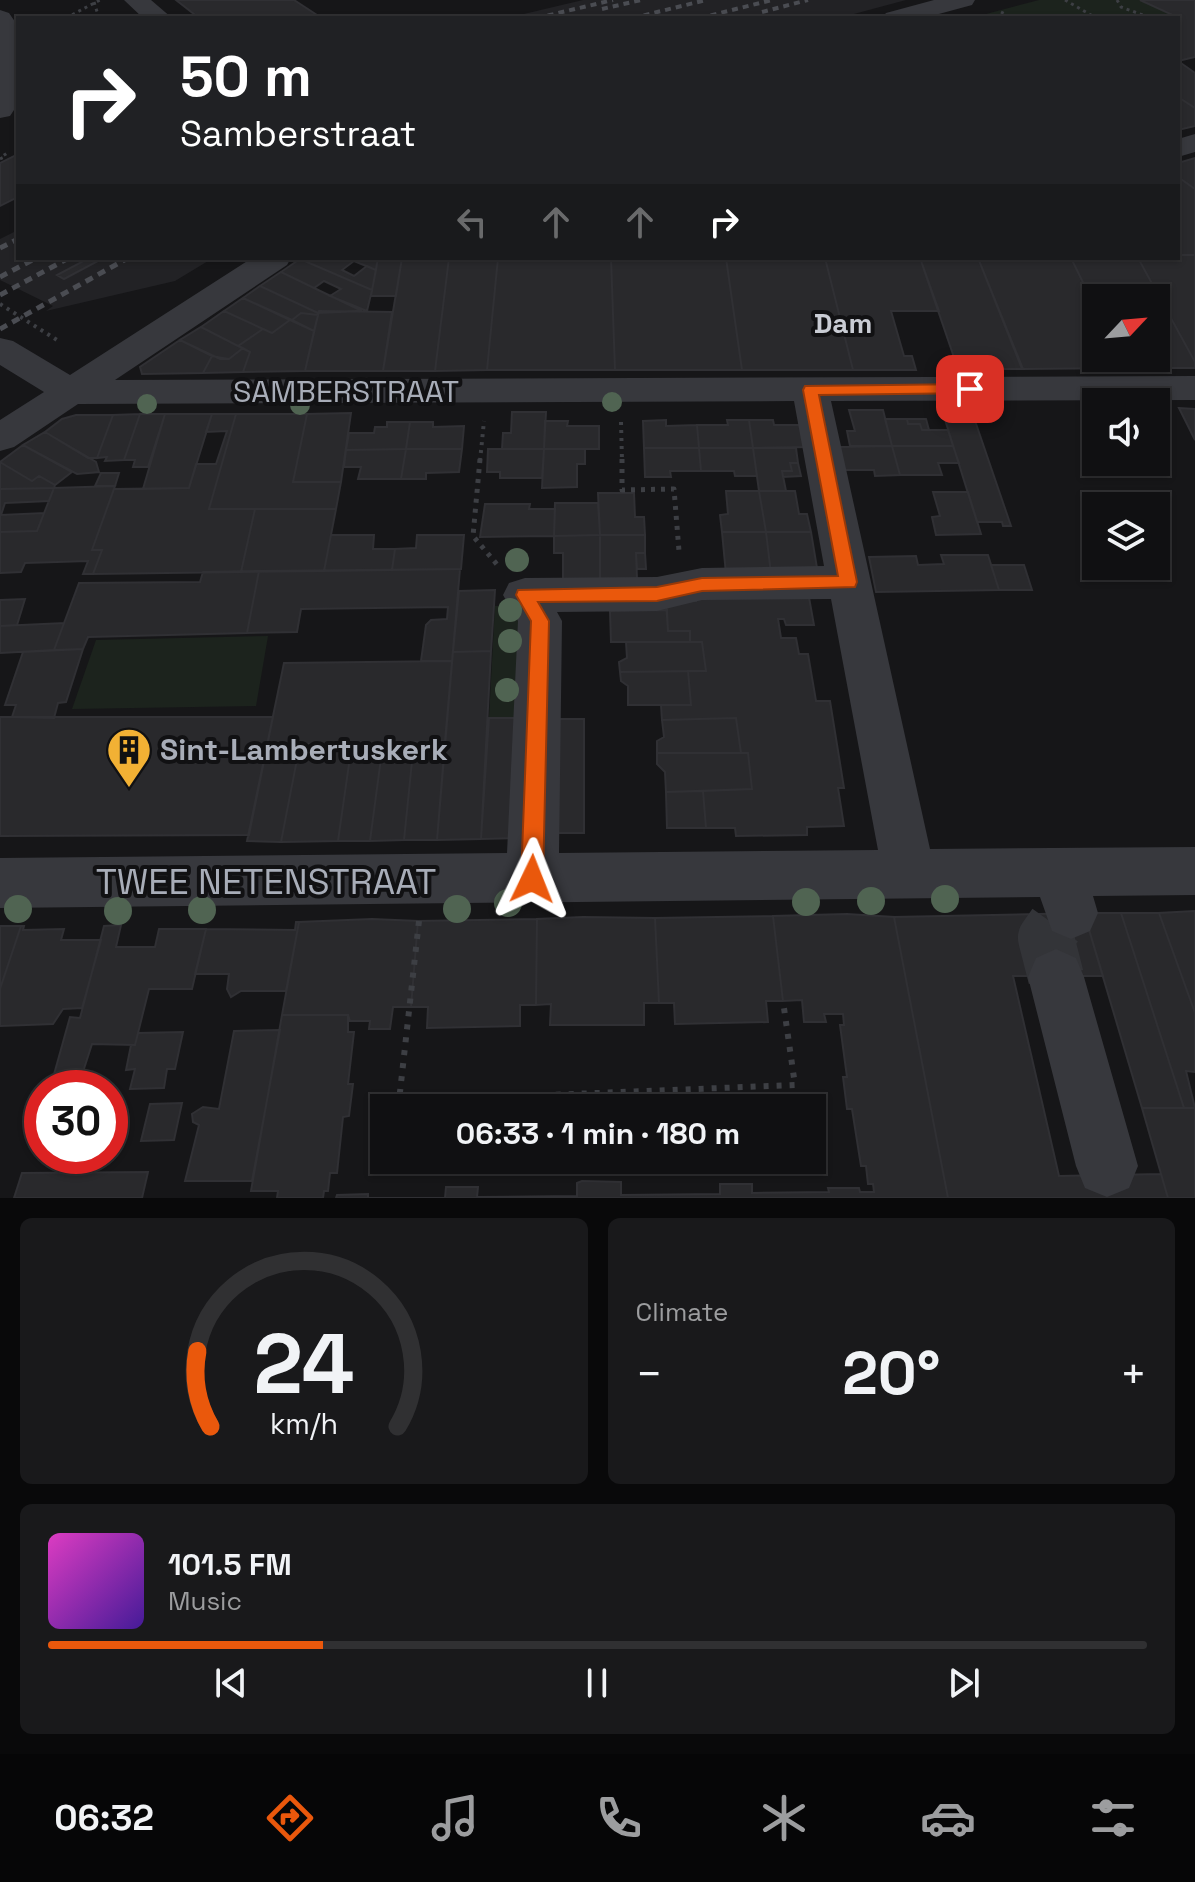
<!DOCTYPE html>
<meta charset="utf-8">
<style>
body{margin:0;font-family:"Space Grotesk",sans-serif;background:#19191b;color:#f1f3f6;height:100vh;display:flex;flex-direction:column;font-size:30px;white-space:nowrap}
*{box-sizing:border-box;margin:0}
p{font-size:26px;color:#9c9d9f}
.icon{flex:none;width:44px;height:44px;fill:none;stroke:currentColor;stroke-width:2;stroke-linecap:round;stroke-linejoin:round}
.map{position:relative;height:1198px;overflow:hidden}
.panel{display:flex;flex-direction:column;gap:20px;padding:20px;background:#09090a;flex:1}
.panel>*{flex:none}
.hud{position:absolute;left:16px;top:16px;width:1164px;height:244px;border-radius:0px;box-shadow:0 2px 6px #0004,0 0 0 2px #303032;background:#202124;color:#fff;overflow:hidden}
.needle{width:52px;rotate:64deg}
.fabs{position:absolute;left:1082px;top:284px;display:grid;gap:16px}
.fabs a{display:grid;place-items:center;width:88px;height:88px;border-radius:0px;background:#101012;box-shadow:0 2px 6px #0004,0 0 0 2px #303032;font-size:40px}
.speed{position:absolute;left:24px;top:1070px;display:flex;gap:16px;font-size:40px;font-weight:700;text-align:center}
.speed>*{display:grid;place-content:center;width:104px;height:104px;border-radius:50%;background:#101012;box-shadow:0 2px 6px #0004,0 0 0 2px #303032;line-height:1}
.speed .limit{border:12px solid #d22;background:#fff;color:#111}
.pin{position:absolute;display:grid;place-items:center;width:68px;height:68px;color:#fff;margin:-34px;border-radius:16px;box-shadow:0 4px 12px #0006}
.me{position:absolute;width:88px;margin:-44px;rotate:2deg;stroke-linejoin:round;filter:drop-shadow(0 0 6px #0008)}
.turn{display:flex;align-items:center;gap:28px;height:168px;padding:0 32px;font-size:36px}
.turn .icon{width:104px;height:104px;stroke-width:2.5}
.turn b{display:block;font-size:56px;line-height:68px}
.lanes{display:flex;align-items:center;height:76px;padding:0 32px;background:#0003;justify-content:center;gap:40px;direction:ltr}
.lanes .off{opacity:.35}
.big{font-size:60px;font-weight:700;line-height:1.1}
.panel .card{flex:1;display:flex;flex-direction:column;justify-content:center;gap:12px;min-width:0;padding:0 28px;border-radius:12px;background:#19191b}
.panel .dial{align-items:center;gap:0}
.dial svg{height:208px;overflow:visible;fill:none;stroke:#303032;stroke-width:7;stroke-linecap:round;text-anchor:middle}
.dial text{fill:#f1f3f6;stroke:none}
.song{display:flex;align-items:center;gap:24px}
.cover{width:96px;height:96px;border-radius:12px;background:linear-gradient(135deg,hsl(310 70% 55%),hsl(260 70% 35%))}
.played{height:8px;border-radius:4px;background:linear-gradient(90deg,#ea580c 25%,#303032 25%)}
.keys{display:flex;justify-content:space-around;direction:ltr}
.heat{display:flex;justify-content:space-between;align-items:center;font-size:44px;direction:ltr}
.panel .tiles{flex:1;display:grid;gap:20px;grid-template-columns:1fr 1fr}
.card:last-child{grid-column:span 2}
.trip{position:absolute;left:370px;top:1094px;width:456px;height:80px;border-radius:0px;background:#101012;box-shadow:0 2px 6px #0004,0 0 0 2px #303032;font-weight:700;line-height:80px;text-align:center}
.tab-bar{display:flex;height:128px;justify-content:space-around;align-items:center;background:#060607;color:#9c9d9f}
.tab-bar .icon{width:56px;height:56px}
.tab-bar .on{color:#ea580c}
.tab-bar b{font-size:36px;color:#f1f3f6}
.map>svg:first-child{display:block}
.built{fill:#222225}
.green{fill:#1c231d}
.building{fill:#29292c;stroke:#303034;stroke-width:2}
.lines{fill:none;stroke-linecap:round;stroke-linejoin:round}
.minor-tunnel{stroke:#333438;stroke-width:56;stroke-dasharray:56 28;stroke-linecap:butt}
.path-far3{stroke:#3d3f44;stroke-width:3;stroke-dasharray:3 4;stroke-linecap:butt}
.path-far2{stroke:#3d3f44;stroke-width:4;stroke-dasharray:3 5;stroke-linecap:butt}
.path-far1{stroke:#3d3f44;stroke-width:5;stroke-dasharray:4 6;stroke-linecap:butt}
.path{stroke:#3d3f44;stroke-width:6;stroke-dasharray:5 8;stroke-linecap:butt}
.minor{fill:#37383d;fill-rule:evenodd}
.rail-far1{stroke:#4a4c52;stroke-width:4;stroke-dasharray:6 5;stroke-linecap:butt}
.rail{stroke:#4a4c52;stroke-width:5;stroke-dasharray:8 6;stroke-linecap:butt}
.tree{fill:#506452}
.route{fill:#ea580c;stroke:#983908;stroke-width:2}
.labels{text-anchor:middle;stroke-width:8;stroke-linejoin:round;paint-order:stroke}
.far-quarter-label{font-size:28px;font-weight:bold;fill:#c9ccd4;stroke:#111113}
.street-label{font-size:30px;fill:#a8adb8;stroke:#111113}
.poi-label{font-size:30px;font-weight:bold;fill:#a8adb8;stroke:#111113;text-anchor:start}
.near-street-label{font-size:36px;fill:#a8adb8;stroke:#111113}
</style>
<div class="map">
<svg width="1195" height="1198" viewBox="0 0 1195 1198">
<rect width="100%" height="100%" fill="#161618"/>
<path class="built" d="M583,0H906L839,18H507Z
M18,230V258H213L175,281L46,311L53,306L0,280V239Z"/>
<path class="green" d="M1039,0H1140L1175,16L971,18Z
M495,606H523L524,718H489Z
M268,636L256,706L72,709L96,640Z"/>
<path class="building" d="M176,0H294L320,17L199,18Z
M1140,0H1195V57L1178,61V18H1169L1175,16Z
M1178,61L1195,73V108L1178,97Z
M1178,97L1195,108V126L1178,130Z
M18,154V197L0,206V163Z
M1195,158V189L1178,177V163Z
M1178,177L1195,189V255H1178Z
M1178,255H1195V362L1138,258H1178Z
M89,258L98,261L64,279L57,275Z
M302,258H348L354,261L342,270L354,276L367,266L376,270L372,290L300,259Z
M348,258H378L376,270L354,261Z
M378,258H402L396,296H371Z
M402,258H449L435,371H383Z
M449,258H498L487,370L435,371Z
M498,258H611L615,370H487Z
M611,258H726L742,370H615Z
M726,258H825L853,370H742Z
M825,258H920L939,311H891L904,356H912L916,370H853Z
M920,258H978L1023,369H958Z
M978,258H1071L1096,309V358H1120L1125,368L1022,369Z
M1071,258H1138L1195,362V368H1125L1120,358H1156V298H1096V309Z
M300,259L372,290L367,311L330,296L341,289L324,281L314,288L281,272Z
M281,272L314,288L362,311L318,313L260,286Z
M260,286L318,313V315L301,313L292,320L243,298Z
M243,298L290,320L272,333L224,311Z
M224,311L263,329L238,346L201,327Z
M319,311L392,312L383,371H305Z
M301,313L318,315L314,331L292,320Z
M290,320L314,331L305,371L243,372L250,352L238,346L263,329L272,333Z
M201,327L238,346L243,348L229,359H220L180,340Z
M180,340L212,356L203,373L142,374L140,367Z
M243,348L250,352L243,372L203,373L212,356L229,359Z
M1179,408L1195,409V440Z
M971,409L1011,526H1003L1002,522H977L942,410Z
M849,410H883L892,446H850L847,431H855Z
M512,412H546L544,449H502L503,433H511Z
M351,413L341,482H293L307,414Z
M140,414L124,460L105,461L107,457L97,458L113,415Z
M140,414H165L148,467H133L135,460H124Z
M165,414H212L189,488L143,489Z
M212,414H236L209,509H255L241,572L93,574L102,550H92L114,489L189,488L196,464H216L227,431L206,432Z
M236,414H307L293,482H341L336,509H209Z
M76,415H113L97,458H88L45,432L62,419Z
M885,419H907L908,424H920L922,430H948L953,446H892Z
M907,419H926L929,430H922L920,424H908Z
M666,420V426L697,425L699,448H644L643,421Z
M727,420H749L753,448H699L697,425H728Z
M749,420H773L774,425H805L810,447L753,448Z
M545,421H568L567,426H599V449H544Z
M387,422H410L406,449L346,450L349,433H374L375,427H387Z
M410,422H433V427L464,426L462,449H406Z
M45,432L96,462L99,472L77,474L23,445Z
M23,445L72,472L55,485L39,476L32,481L0,462Z
M892,446L900,475L875,476L874,470H841L836,447Z
M892,446H953L959,463H938L942,475H900Z
M644,448H699L701,471H670L671,477H645Z
M699,448H753L757,476H735L734,471H701Z
M753,448H796L798,463H790L792,471H782L786,491H759Z
M406,449H462L459,472L426,473V479H401Z
M406,449L401,479H358L361,467H344L346,450Z
M488,449H544L542,478H500V472H487Z
M544,449H585V464H577V487L542,488Z
M0,462L32,481L39,476L55,485L54,488L0,489Z
M790,463H798L801,476L783,477L782,471H792Z
M101,473H119L115,486H95Z
M115,486L92,550H102L93,574H83L88,561L25,563L21,572L0,573V532L37,531L54,488Z
M54,488L49,501L5,503L1,515L44,513L37,531L0,532V489Z
M726,491H759L766,532H722L720,515L728,514Z
M759,491H795L799,514H807L811,532H766Z
M933,492H968L981,534L936,535L932,517L940,516Z
M598,493H634L635,517H644L645,535H600Z
M555,503H598L600,535L554,536Z
M485,504H530L529,509H555L554,536L480,537Z
M255,509H336L324,571L241,572Z
M722,532H766L771,574H726Z
M766,532H811L818,574H771Z
M331,535H374L373,549H395L392,570L324,571Z
M417,535H464L461,569L392,570L395,549L416,548Z
M600,535H645V553H636L637,579L600,580Z
M600,535V580H563V553H554V536Z
M636,553H645L646,569H637Z
M941,555H988L999,590L876,592L869,557L916,556L918,565L944,564Z
M991,565H1024L1032,590H999Z
M460,569L452,661H421L426,625L431,620L447,619L448,607L301,609L297,632L247,633L259,571Z
M259,571L247,633L88,637L83,649L54,650L79,583L200,582L203,572Z
M495,590L491,651L453,652L459,591Z
M808,592L814,625H786L784,619H778L781,638H796L799,654H808L816,701H830L844,788H838L844,826L807,827V835L736,836L735,828H706L703,791L752,789L748,753H741L736,718L662,720L661,705H691L688,671H706L702,642H690V631H668L666,602L696,601L695,593Z
M25,599L17,625L0,626V600Z
M667,610L668,631H690V642H611L610,611Z
M64,623L54,650L0,653V626Z
M626,642H702L706,671L620,672L619,662L627,658Z
M83,649L66,702L58,703L54,718L12,717L16,705H5L23,652Z
M491,651L481,839L437,840L453,652Z
M452,661L445,741L267,745L284,663Z
M688,671L691,705H628V686L621,681L620,672Z
M0,717H273L249,835L0,836Z
M489,718H524L520,838L481,839Z
M736,718L741,753H657V741L664,737L662,720Z
M551,719H584V833H549Z
M445,741L437,840H404L414,742Z
M414,742L404,840L370,841L383,743Z
M352,743H383L370,841H338Z
M352,743L338,841L281,842L300,744Z
M300,744L281,842L247,841L267,745Z
M657,753H748L752,789L666,792L665,772L657,764Z
M703,791L706,828H667L666,792Z
M1195,911V1013L1159,913Z
M1084,913H1121L1184,1108H1142Z
M1084,913L1103,976H1013L1059,1176L1161,1174L1168,1198H948L894,917Z
M1121,913H1159L1195,1013V1072L1186,1071L1195,1108H1184Z
M847,914L894,917L948,1198H336L337,1195L368,1194V1198H445L446,1187H478L477,1197L577,1196V1183L582,1181L621,1182V1195L720,1194V1184H752V1193L829,1192L828,1188H859L860,1192H874L873,1184H868L866,1166H861L852,1109H847L843,1077H847L840,1025H844L843,1014H824L826,1022H804L802,1000L783,1001L773,916Z
M773,916L783,1001H766L768,1022L675,1024L674,1003H659L655,918Z
M583,917L655,918L659,1003H644V1025H550L551,1004L536,1005L537,919Z
M372,919L418,921L411,1007H393L390,1029H369L370,1021H350L348,1015H282L299,922Z
M537,919L536,1005H520V1026L427,1028L428,1007H411L418,921Z
M296,922H299L286,991H241L231,997L227,989L229,974H195L206,929L295,930Z
M121,925L116,947H155L159,929H206L192,989H149L135,1045L92,1044L81,1078H53L70,1017L80,1018L104,926Z
M0,926H21L0,989Z
M21,926H24L23,930L64,929L61,940H101L82,1008L63,1009L53,1024L0,1026V989Z
M282,1015H348V1032H354L348,1084H353L349,1116L343,1117L337,1173H330L328,1191H324L323,1198H277L278,1191H251Z
M280,1030L252,1181H185L199,1125L193,1122L192,1114L203,1107L219,1109L234,1031Z
M183,1032L175,1069H167L164,1088L130,1089L135,1069L126,1070L131,1045H135L138,1033Z
M182,1103L174,1140L141,1141L150,1104Z
M1142,1108H1195V1198H1168Z
M148,1172L142,1198H14L22,1173Z"/>
<g class="lines">
<path class="minor-tunnel" d="M1056,977L1046,938L1064,913"/>
<path class="path-far3" d="M1065,0L1096,18
M1117,0L1121,7L1151,18
M94,2L99,18
M1001,12L1012,18
M66,18L100,0
M0,159L6,156L4,153"/>
<path class="path-far2" d="M0,304L57,340
M621,422L622,461
M480,461L484,421"/>
<path class="path-far1" d="M480,459L473,536L500,568
M622,459V490L674,489L679,551"/>
<path class="path" d="M419,921L399,1101L795,1085L783,1001"/>
<path class="minor" d="M124,0H151L172,18H143Z
M934,0H975L972,5L924,18H882L886,13Z
M0,10L9,13L18,26L14,110L10,116L0,118Z
M1195,134V152L1178,157V139Z
M252,258H291L287,265L115,380L1195,376V400L831,401L930,849L1195,847V895L1093,896L1098,913L1090,931L1071,939L1052,931L1040,897L0,908V858L507,853L518,621L503,595L509,583L525,578L657,577L702,568L824,566L794,401L78,404L14,447L0,451V420L44,392L0,365V338L13,341L70,375ZM831,599L878,850L559,853L562,621L557,612L657,611L702,600Z
M1056,949L1076,958L1084,977L1138,1166L1129,1188L1107,1197L1085,1188L1076,1166L1028,977L1036,958Z"/>
<path class="rail-far1" d="M602,9L641,0
M762,12L808,0
M537,18L613,0
M633,18L706,0
M700,18L772,0"/>
<path class="rail" d="M0,248L18,239
M0,277L36,258
M0,295L69,258
M0,329L128,258"/>
</g>
<g class="tree">
<circle cx="612" cy="402" r="10"/>
<circle cx="147" cy="404" r="10"/>
<circle cx="300" cy="405" r="10"/>
<circle cx="517" cy="560" r="12"/>
<circle cx="510" cy="610" r="12"/>
<circle cx="510" cy="641" r="12"/>
<circle cx="507" cy="690" r="12"/>
<circle cx="945" cy="899" r="14"/>
<circle cx="871" cy="901" r="14"/>
<circle cx="806" cy="902" r="14"/>
<circle cx="508" cy="903" r="14"/>
<circle cx="18" cy="909" r="14"/>
<circle cx="457" cy="909" r="14"/>
<circle cx="202" cy="910" r="14"/>
<circle cx="118" cy="911" r="14"/>
</g>
<path class="route" d="M970,384L976,385V393L819,395L857,582L855,587L702,591L657,601L538,602L549,621L543,879L540,887L532,890L524,887L521,879L531,621L516,595L518,590L657,587L702,578L838,576L803,390L805,386Z"/>
<defs>
<g id="building-pin" transform="scale(2.3)"><path d="M0 17L-7.5 6A9.5 9.5 0 1 1 7.5 6Z" fill="#f2b134" stroke="#111113"/><path d="M-4-6H4V6H1V3H-1V6H-4ZM-2.5-4.3h1.7v1.8h-1.7ZM.8-4.3h1.7v1.8H.8ZM-2.5-1h1.7V.8h-1.7ZM.8-1h1.7V.8H.8Z" fill="#111"/></g>
</defs>
<g fill-rule="evenodd">
<use href="#building-pin" x="129" y="750"/>
</g>
<g class="labels">
<g class="far-quarter-label">
<text x="843" y="333">Dam</text>
</g>
<g class="street-label">
<text x="346" y="402">SAMBERSTRAAT</text>
</g>
<g class="poi-label">
<text x="160" y="760">Sint-Lambertuskerk</text>
</g>
<g class="near-street-label">
<text x="266" y="894">TWEE NETENSTRAAT</text>
</g>
</g>
</svg>
<div class="fabs">
<a><svg class="needle" viewBox="-14 -14 28 28"><path d="M0-13l5 13h-10z" fill="#e53935"/><path d="M0 13l5-13h-10z" fill="#9c9d9f"/></svg></a>
<a><svg class="icon" aria-label="sound" viewBox="0 0 24 24"><path d="M4 9h4l5-4v14l-5-4H4zM17 9q2 3 0 6"/></svg></a>
<a><svg class="icon" aria-label="layers" viewBox="0 0 24 24"><path d="M12 4l9 5-9 5-9-5zM3 14l9 5 9-5"/></svg></a>
</div>
<div class="speed"><div class="limit">30</div></div>
<div class="pin" style="left:970px;top:389px;background:#d93025"><svg class="icon" aria-label="arrive" viewBox="0 0 24 24"><path d="M6 21V4h12l-3 4 3 4H6"/></svg></div>
<svg class="me" style="left:532px;top:879px" viewBox="-20 -20 40 40"><path d="M0-17L14 15 0 8-14 15z" fill="#ea580c" stroke="#fff" stroke-width="4"/></svg>
<div class="trip">06:33 · 1 min · 180 m</div>
<div class="hud">
<div class="turn"><svg class="icon" aria-label="right" viewBox="0 0 24 24"><path d="M7 20v-9h11M14 6l5 5-5 5"/></svg><div><b>50 m</b>Samberstraat</div></div>
<div class="lanes"><svg class="icon off" aria-label="left" viewBox="0 0 24 24"><path d="M17 20v-9H6M10 6l-5 5 5 5"/></svg><svg class="icon off" aria-label="ahead" viewBox="0 0 24 24"><path d="M12 20V5M6 11l6-6 6 6"/></svg><svg class="icon off" aria-label="ahead" viewBox="0 0 24 24"><path d="M12 20V5M6 11l6-6 6 6"/></svg><svg class="icon" aria-label="right" viewBox="0 0 24 24"><path d="M7 20v-9h11M14 6l5 5-5 5"/></svg></div>
</div>
</div>
<section class="panel">
<div class="tiles">
<div class="card dial"><svg viewBox="0 0 100 80">
<path d="M14 69A42 42 0 1 1 86 69"/>
<path d="M14 69A42 42 0 0 1 9 40" stroke="#ea580c"/>
<text x="50" y="56" font-size="32" font-weight="700">24</text>
<text x="50" y="72" font-size="11">km/h</text>
</svg></div>
<div class="card"><p>Climate</p>
<div class="heat"><a>−</a><b class="big">20°</b><a>+</a></div>
</div>
<div class="card">
<div class="song"><i class="cover"></i><div><b>101.5 FM</b><p>Music</p></div></div>
<div class="played"></div>
<div class="keys"><svg class="icon" aria-label="previous" viewBox="0 0 24 24"><path d="M18 5L8 12l10 7zM5 5v14"/></svg><svg class="icon" aria-label="pause" viewBox="0 0 24 24"><path d="M8 5v14M16 5v14"/></svg><svg class="icon" aria-label="next" viewBox="0 0 24 24"><path d="M6 5l10 7-10 7zM19 5v14"/></svg></div>
</div>
</div>
</section>
<nav class="tab-bar">
<b>06:32</b>
<svg class="icon on" aria-label="directions" viewBox="0 0 24 24"><path d="M12 3l9 9-9 9-9-9zM9 14v-3h6M13 9l2 2-2 2"/></svg>
<svg class="icon" aria-label="music" viewBox="0 0 24 24"><path d="M9 18V5l10-2v13"/><circle cx="6" cy="18" r="3"/><circle cx="16" cy="16" r="3"/></svg>
<svg class="icon" aria-label="phone" viewBox="0 0 24 24"><path d="M5 4h4l2 5-3 2q2 4 5 5l2-3 5 2v4C11 20 4 13 5 4z"/></svg>
<svg class="icon" aria-label="climate" viewBox="0 0 24 24"><path d="M12 3v18M4 7l16 10M4 17L20 7"/></svg>
<svg class="icon" aria-label="car" viewBox="0 0 24 24"><path d="M5 17H2v-5l4-1 3-4h7l3 4 3 1v5h-3M9 17h6M6 11h13"/><circle cx="7" cy="17" r="2"/><circle cx="17" cy="17" r="2"/></svg>
<svg class="icon" aria-label="filters" viewBox="0 0 24 24"><path d="M4 7h16M4 17h16"/><circle cx="9" cy="7" r="2"/><circle cx="15" cy="17" r="2"/></svg>
</nav>
